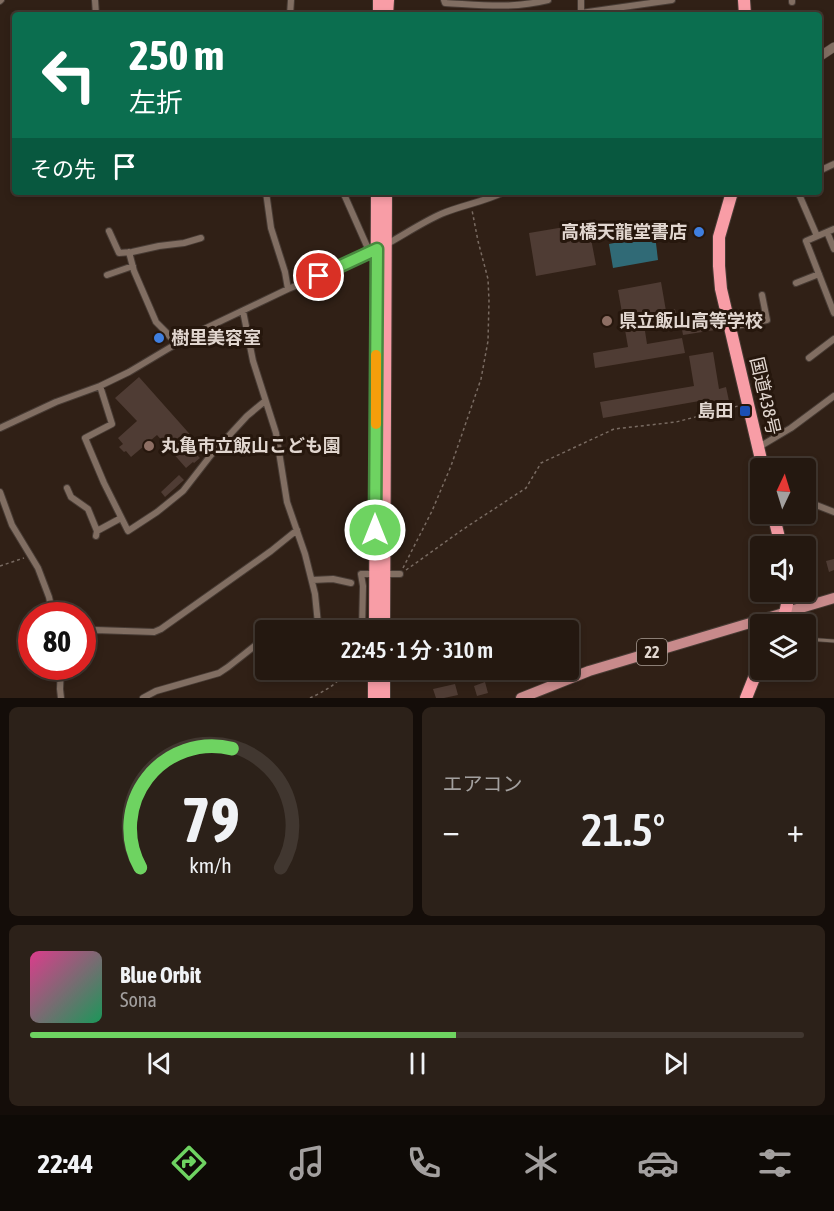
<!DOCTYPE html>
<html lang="ja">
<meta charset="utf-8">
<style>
body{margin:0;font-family:"Asap Condensed","Noto Sans JP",sans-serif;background:#2c2119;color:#f1f3f6;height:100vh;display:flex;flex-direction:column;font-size:22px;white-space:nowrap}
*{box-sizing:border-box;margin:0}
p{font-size:20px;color:#a3a09f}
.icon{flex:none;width:33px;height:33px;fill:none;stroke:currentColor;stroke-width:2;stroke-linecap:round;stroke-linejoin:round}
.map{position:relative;height:698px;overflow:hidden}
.details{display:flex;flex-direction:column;gap:9px;padding:9px;background:#140d09;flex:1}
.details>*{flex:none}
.top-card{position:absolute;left:12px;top:12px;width:810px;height:183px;border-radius:6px;box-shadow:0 3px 9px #0003,0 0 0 2px #413730;background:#0b6e4f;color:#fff;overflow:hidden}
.needle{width:39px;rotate:4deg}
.tools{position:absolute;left:750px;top:458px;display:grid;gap:12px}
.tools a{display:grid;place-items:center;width:66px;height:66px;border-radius:6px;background:#241810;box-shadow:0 3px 9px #0003,0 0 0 2px #413730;font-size:30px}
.speed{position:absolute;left:18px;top:602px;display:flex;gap:12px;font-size:30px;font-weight:700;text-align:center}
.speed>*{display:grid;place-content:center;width:78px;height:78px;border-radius:50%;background:#241810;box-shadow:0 3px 9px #0003,0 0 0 2px #413730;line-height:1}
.speed .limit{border:9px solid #d22;background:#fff;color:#111}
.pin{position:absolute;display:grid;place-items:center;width:51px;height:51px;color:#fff;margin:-26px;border:3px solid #fff;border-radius:50%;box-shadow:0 2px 6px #0007}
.me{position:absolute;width:66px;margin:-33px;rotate:0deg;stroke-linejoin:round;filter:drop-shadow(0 0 4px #0008)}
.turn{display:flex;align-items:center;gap:21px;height:126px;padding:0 18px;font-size:27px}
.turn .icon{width:78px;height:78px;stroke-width:2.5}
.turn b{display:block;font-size:42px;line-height:51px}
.then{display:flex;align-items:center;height:57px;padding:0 18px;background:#0003;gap:12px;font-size:22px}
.big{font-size:45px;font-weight:600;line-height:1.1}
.details .widget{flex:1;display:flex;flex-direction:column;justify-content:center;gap:9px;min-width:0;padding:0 21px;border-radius:9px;background:#2c2119}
.details .dial{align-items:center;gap:0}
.dial svg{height:156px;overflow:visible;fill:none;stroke:#413730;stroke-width:7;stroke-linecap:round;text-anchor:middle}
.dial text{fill:#f1f3f6;stroke:none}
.song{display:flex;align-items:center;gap:18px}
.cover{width:72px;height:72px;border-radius:9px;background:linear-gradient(135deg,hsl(330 70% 55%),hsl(150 70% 35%))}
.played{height:6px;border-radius:3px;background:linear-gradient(90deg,#6ed361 55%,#413730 55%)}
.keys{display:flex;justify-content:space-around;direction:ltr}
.heat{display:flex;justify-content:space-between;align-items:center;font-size:33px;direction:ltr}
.details .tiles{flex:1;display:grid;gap:9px;grid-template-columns:1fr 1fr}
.widget:last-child{grid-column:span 2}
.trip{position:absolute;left:255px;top:620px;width:324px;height:60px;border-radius:6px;background:#241810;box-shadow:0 3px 9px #0003,0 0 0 2px #413730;font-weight:600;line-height:60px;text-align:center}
.menu{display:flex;height:96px;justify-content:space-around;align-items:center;background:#0e0a06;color:#a3a09f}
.menu .icon{width:42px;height:42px}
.menu .current{color:#6ed361}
.menu b{font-size:27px;color:#f1f3f6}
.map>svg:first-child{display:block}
.water{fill:#306a76}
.building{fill:#4f3c34}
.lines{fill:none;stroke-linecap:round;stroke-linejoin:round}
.lane-casing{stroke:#473b34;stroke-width:4.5}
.street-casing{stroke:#473b34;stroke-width:8}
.secondary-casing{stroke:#473b34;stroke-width:10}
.primary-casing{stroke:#473b34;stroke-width:12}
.highway-casing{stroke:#473b34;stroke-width:14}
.path{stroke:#796b62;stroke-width:1.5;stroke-dasharray:3 3;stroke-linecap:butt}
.lane{stroke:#816e62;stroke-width:3}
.street{stroke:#816e62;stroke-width:6}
.secondary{stroke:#816e62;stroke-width:9}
.primary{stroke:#c88a8b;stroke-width:10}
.highway{stroke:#f89da6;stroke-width:12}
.route-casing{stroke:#48893f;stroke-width:15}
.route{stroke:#6ed361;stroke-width:10}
.slow{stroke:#f59e0b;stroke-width:10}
.shop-dot{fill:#3f7fe0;stroke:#26170d;stroke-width:2}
.education-dot{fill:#8d6e63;stroke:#26170d;stroke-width:2}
.transit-dot{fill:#1a4fb4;stroke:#26170d;stroke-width:2}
.labels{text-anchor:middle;stroke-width:6;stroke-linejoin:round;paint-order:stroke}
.shield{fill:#26170d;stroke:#a99d95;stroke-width:1.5}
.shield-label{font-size:16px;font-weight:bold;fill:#e1d6cf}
.poi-label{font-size:18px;font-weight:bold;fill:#e1d6cf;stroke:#26170d;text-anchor:start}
.street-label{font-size:18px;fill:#e1d6cf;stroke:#26170d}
</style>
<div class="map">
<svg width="834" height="698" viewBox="0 0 834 698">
<rect width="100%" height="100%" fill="#302016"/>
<path class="water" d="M655,235L658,260L613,268L609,244Z"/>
<path class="building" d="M588,223L596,265L536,276L529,233Z
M661,282L666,311L675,309L678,325L645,331L647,344L682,338L685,353L595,368L593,353L628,347L618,290Z
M713,319L715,330L683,335L681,324Z
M713,352L719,389L726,387L729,401L705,405V400L603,418L600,402L694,386L689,356Z
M139,377L203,449L197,455L200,458L194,463L193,462L186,468L157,435L131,457L126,451L124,452L119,447L123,444L118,438L137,421L115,398Z
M179,475L184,480L165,497L161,492Z
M834,559V570L829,572L826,561Z
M485,682L488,693L477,696L474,686Z
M455,684L458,695L444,698H436L433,689Z"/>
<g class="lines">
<g class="lane-casing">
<path id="lane" d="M806,639L834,641"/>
</g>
<g class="street-casing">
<path id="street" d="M95,0L96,15
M444,0L445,3C482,5 511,9 548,0
M0,1L1,0
M792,2V0
M581,13L672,0
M290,15L291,0
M581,15V0
M819,171L834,164
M266,192L271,228L285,272L288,289
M343,192L370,253
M798,192L817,236
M834,229L806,241L834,313
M109,231L119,253L132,252L159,246L184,243L201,238
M827,232L834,249
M387,244C405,234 423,222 441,214C462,205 484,202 504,192
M129,252L134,271L156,322L167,333L176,344
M107,275L133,266
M796,283L819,274
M243,311L253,361L276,433L287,502L305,554L315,594L318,624
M731,327L767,320L762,295
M809,358L834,339
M100,386L112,424L85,438L104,483L128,531L157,512L183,491L211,455L247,416L265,401
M0,428L56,402L100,386L129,372L176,344L202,330L288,289L334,270L378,248
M759,447L791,428L834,396
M67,488L71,497L88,509L97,531L96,536
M0,492L12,525L38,568L49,597L53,615
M806,501L834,512
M97,531L121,518
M312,580L333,579L351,583
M311,630C326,617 343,622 359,630
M362,630L363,586L361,574H400
M82,632L95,630L154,632L161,629L271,551L297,530
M61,666L60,689L61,698
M143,698L156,691L219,673L228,667L266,637"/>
</g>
<g class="secondary-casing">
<path id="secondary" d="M819,57L834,47"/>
</g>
<g class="primary-casing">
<path id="primary" d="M521,698L589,671L834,598"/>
</g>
<g class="highway-casing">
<path id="highway" d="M744,0L745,15
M379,15V0
M387,15L388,0
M732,192L719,237V266L721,289L763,468
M773,513L781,546
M779,624L785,613L790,591
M375,630L377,192
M384,630L386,192
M374,669V698
M384,669V698
M746,698L760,663"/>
</g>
<path class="path" d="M0,566L24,558
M403,568L432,511L451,466L481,379L488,341L489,301L488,279L478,241L472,210
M406,570L462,530L526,488L541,463L614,429L676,422L738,406
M310,698C323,692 340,683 347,669"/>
<use href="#lane" class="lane"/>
<use href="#street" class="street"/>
<use href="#secondary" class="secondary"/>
<use href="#primary" class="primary"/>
<use href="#highway" class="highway"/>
</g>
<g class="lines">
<g class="route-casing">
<path id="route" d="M319,276L377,249L375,530"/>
</g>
<use href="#route" class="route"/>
<path class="slow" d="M376,424V355"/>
</g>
<g class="shop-dot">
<circle cx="699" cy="232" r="6"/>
<circle cx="159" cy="338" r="6"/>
</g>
<g class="education-dot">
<circle cx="607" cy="321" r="6"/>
<circle cx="149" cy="446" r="6"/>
</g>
<rect class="transit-dot" x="739" y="405" width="12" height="12" rx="3"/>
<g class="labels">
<rect class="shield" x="637" y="639" width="30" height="26" rx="4.5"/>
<g class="shield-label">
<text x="652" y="658">22</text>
</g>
<g class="poi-label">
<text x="687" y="238" text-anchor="end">高橋天龍堂書店</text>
<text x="619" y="327">県立飯山高等学校</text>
<text x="171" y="344">樹里美容室</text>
<text x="733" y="417" text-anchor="end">島田</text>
<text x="161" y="452">丸亀市立飯山こども園</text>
</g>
<g class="street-label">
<text transform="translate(765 396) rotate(77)" y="6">国道438号</text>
</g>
</g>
</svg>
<div class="tools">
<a><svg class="needle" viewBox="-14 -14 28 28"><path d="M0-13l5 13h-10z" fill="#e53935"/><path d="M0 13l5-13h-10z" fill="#a3a09f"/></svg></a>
<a><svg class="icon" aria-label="sound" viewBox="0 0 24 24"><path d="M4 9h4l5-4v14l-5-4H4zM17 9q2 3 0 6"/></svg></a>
<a><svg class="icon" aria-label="layers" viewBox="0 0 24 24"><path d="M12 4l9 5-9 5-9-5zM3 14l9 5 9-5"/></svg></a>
</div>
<div class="speed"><div class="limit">80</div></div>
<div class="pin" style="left:319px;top:276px;background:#d93025"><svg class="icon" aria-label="arrive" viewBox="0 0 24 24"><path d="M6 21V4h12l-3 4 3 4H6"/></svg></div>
<svg class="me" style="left:375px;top:530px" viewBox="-20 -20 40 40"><circle r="17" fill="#6ed361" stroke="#fff" stroke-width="3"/><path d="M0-11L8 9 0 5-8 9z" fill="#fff"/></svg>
<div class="trip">22:45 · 1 分 · 310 m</div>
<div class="top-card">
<div class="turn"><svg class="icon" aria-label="left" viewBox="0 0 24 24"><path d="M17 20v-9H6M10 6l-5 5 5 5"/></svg><div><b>250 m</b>左折</div></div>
<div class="then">その先<svg class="icon" aria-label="arrive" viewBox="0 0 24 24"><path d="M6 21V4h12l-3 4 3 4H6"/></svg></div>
</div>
</div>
<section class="details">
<div class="tiles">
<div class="widget dial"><svg viewBox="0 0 100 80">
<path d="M14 69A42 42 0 1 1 86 69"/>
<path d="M14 69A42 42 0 0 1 61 8" stroke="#6ed361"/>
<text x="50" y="56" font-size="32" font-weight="700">79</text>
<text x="50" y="72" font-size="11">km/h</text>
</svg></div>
<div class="widget"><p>エアコン</p>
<div class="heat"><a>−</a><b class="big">21.5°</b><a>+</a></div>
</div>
<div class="widget">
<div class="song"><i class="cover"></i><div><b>Blue Orbit</b><p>Sona</p></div></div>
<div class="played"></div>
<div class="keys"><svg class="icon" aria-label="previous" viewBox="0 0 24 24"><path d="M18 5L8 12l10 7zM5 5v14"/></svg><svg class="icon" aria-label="pause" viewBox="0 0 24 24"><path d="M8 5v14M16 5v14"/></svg><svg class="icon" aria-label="next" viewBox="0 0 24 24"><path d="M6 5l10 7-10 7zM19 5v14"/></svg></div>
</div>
</div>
</section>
<nav class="menu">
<b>22:44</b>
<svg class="icon current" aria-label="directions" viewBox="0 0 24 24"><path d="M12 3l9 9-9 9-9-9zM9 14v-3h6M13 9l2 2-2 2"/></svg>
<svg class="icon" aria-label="music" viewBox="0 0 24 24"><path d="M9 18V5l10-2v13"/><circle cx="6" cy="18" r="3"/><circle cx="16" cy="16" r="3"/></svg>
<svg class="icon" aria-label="phone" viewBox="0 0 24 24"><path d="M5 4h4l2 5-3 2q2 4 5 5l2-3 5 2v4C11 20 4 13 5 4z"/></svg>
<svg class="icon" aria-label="climate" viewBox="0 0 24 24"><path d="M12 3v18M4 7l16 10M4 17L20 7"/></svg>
<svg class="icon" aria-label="car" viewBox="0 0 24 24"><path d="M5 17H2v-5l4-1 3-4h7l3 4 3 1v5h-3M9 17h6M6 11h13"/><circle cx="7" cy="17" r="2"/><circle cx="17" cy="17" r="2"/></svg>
<svg class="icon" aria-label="filters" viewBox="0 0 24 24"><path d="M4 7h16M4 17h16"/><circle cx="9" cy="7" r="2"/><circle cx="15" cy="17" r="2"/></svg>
</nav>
